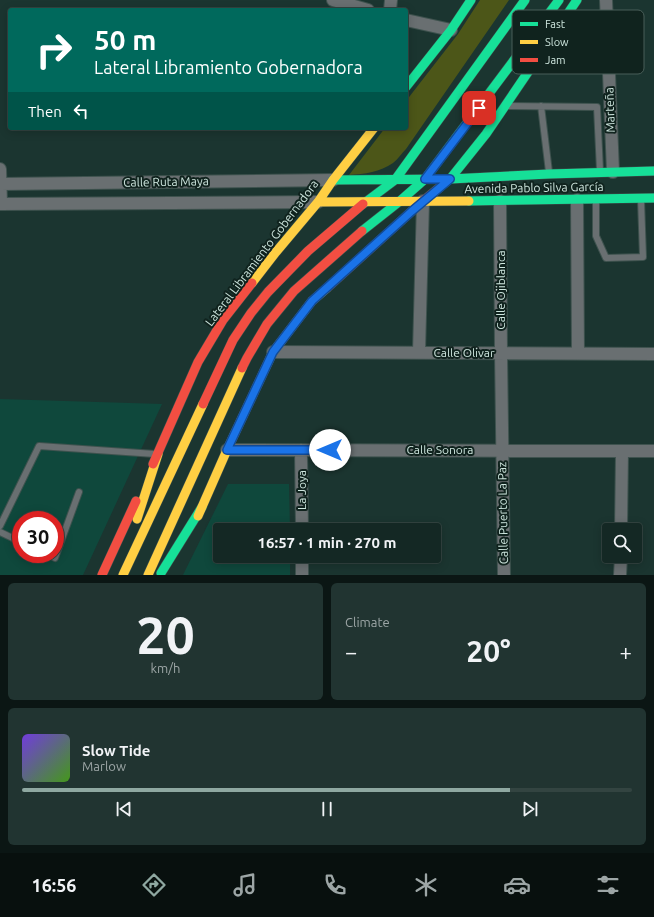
<!DOCTYPE html>
<meta charset="utf-8">
<style>
body{margin:0;font-family:Ubuntu,sans-serif;background:#213431;color:#f1f3f6;height:100vh;display:flex;flex-direction:column;font-size:15px;white-space:nowrap}
*{box-sizing:border-box;margin:0}
p{font-size:13px;color:#9da6a6}
.icon{flex:none;width:22px;height:22px;fill:none;stroke:currentColor;stroke-width:2;stroke-linecap:round;stroke-linejoin:round}
.map{position:relative;height:575px;overflow:hidden}
.drawer{display:flex;flex-direction:column;gap:8px;padding:8px;background:#0b1614;flex:1}
.drawer>*{flex:none}
.top-card{position:absolute;left:8px;top:8px;width:400px;height:122px;border-radius:4px;box-shadow:0 2px 10px #0003,0 0 0 1px #334441;background:#00695c;color:#fff;overflow:hidden}
.controls{position:absolute;left:602px;top:523px;display:grid;gap:8px}
.controls a{display:grid;place-items:center;width:40px;height:40px;border-radius:4px;background:#142824;box-shadow:0 2px 10px #0003,0 0 0 1px #334441;font-size:20px}
.speed{position:absolute;left:12px;top:511px;display:flex;gap:8px;font-size:20px;font-weight:700;text-align:center}
.speed>*{display:grid;place-content:center;width:52px;height:52px;border-radius:50%;background:#142824;box-shadow:0 2px 10px #0003,0 0 0 1px #334441;line-height:1}
.speed .limit{border:6px solid #d22;background:#fff;color:#111}
.pin{position:absolute;display:grid;place-items:center;width:34px;height:34px;color:#fff;margin:-17px;border-radius:8px;box-shadow:0 2px 6px #0006}
.me{position:absolute;width:44px;margin:-22px;rotate:270deg;stroke-linejoin:round;filter:drop-shadow(0 0 3px #0008)}
.turn{display:flex;align-items:center;gap:14px;height:84px;padding:0 20px;font-size:18px}
.turn .icon{width:52px;height:52px;stroke-width:2.5}
.turn b{display:block;font-size:28px;line-height:34px}
.then{display:flex;align-items:center;height:38px;padding:0 20px;background:#0003;gap:8px;font-size:15px}
.big{font-size:30px;font-weight:700;line-height:1.1}
.drawer .card{flex:1;display:flex;flex-direction:column;justify-content:center;gap:6px;min-width:0;padding:0 14px;border-radius:6px;background:#213431}
.drawer .dial{align-items:center;gap:0}
.dial b{font-size:52px;line-height:1}
.song{display:flex;align-items:center;gap:12px}
.cover{width:48px;height:48px;border-radius:6px;background:linear-gradient(135deg,hsl(260 70% 55%),hsl(100 70% 35%))}
.played{height:4px;border-radius:2px;background:linear-gradient(90deg,#8fa8a1 80%,#334441 80%)}
.keys{display:flex;justify-content:space-around;direction:ltr}
.heat{display:flex;justify-content:space-between;align-items:center;font-size:22px;direction:ltr}
.drawer .tiles{flex:1;display:grid;gap:8px;grid-template-columns:1fr 1fr}
.card:last-child{grid-column:span 2}
.trip{position:absolute;left:213px;top:523px;width:228px;height:40px;border-radius:4px;background:#142824;box-shadow:0 2px 10px #0003,0 0 0 1px #334441;font-weight:700;line-height:40px;text-align:center}
.tabs{display:flex;height:64px;justify-content:space-around;align-items:center;background:#08100e;color:#9da6a6}
.tabs .icon{width:28px;height:28px}
.tabs .on{color:#8fa8a1}
.tabs b{font-size:18px;color:#f1f3f6}
.map>svg:first-child{display:block}
.built{fill:#0f483c;fill-rule:evenodd}
.green{fill:#4c5618}
.lines{fill:none;stroke-linecap:round;stroke-linejoin:round}
.lane-casing{stroke:#3e524e;stroke-width:8}
.street-casing{stroke:#3e524e;stroke-width:14}
.fast-casing{stroke:#3e524e;stroke-width:10}
.slow-casing{stroke:#3e524e;stroke-width:10}
.jam-casing{stroke:#3e524e;stroke-width:10}
.lane{stroke:#696f71;stroke-width:6}
.street{stroke:#696f71;stroke-width:12}
.fast{stroke:#16e098;stroke-width:9}
.slow{stroke:#ffcf43;stroke-width:9}
.jam{stroke:#f24e42;stroke-width:9}
.route-casing{stroke:#114b97;stroke-width:10}
.route{stroke:#1a73e8;stroke-width:7}
.labels{text-anchor:middle;stroke-width:4;stroke-linejoin:round;paint-order:stroke}
.street-label{font-size:12px;fill:#cee6de;stroke:#10231e}
.key{fill:#10231e;stroke:#495e58;stroke-width:1}
.key-label{font-size:11px;fill:#cee6de}
</style>
<div class="map">
<svg width="654" height="575" viewBox="0 0 654 575">
<rect width="100%" height="100%" fill="#1b3530"/>
<path class="built" d="M0,399L162,404L83,575H0ZM21,520H55V554H21Z
M228,484H289L290,530H220V556H290V575H183Z"/>
<path class="green" d="M480,0H509L406,149C402,153 398,159 393,163C380,172 365,174 349,175L385,128H406V101L458,34Z"/>
<g class="lines">
<g class="lane-casing">
<path id="lane" d="M506,106L597,107L600,171
M541,106L549,172
M596,201V236L606,258L643,257L641,200
M0,526L39,446L155,454
M0,532L21,542
M47,554L55,558L79,492"/>
</g>
<g class="street-casing">
<path id="street" d="M333,0L368,10
M606,0L613,172
M390,10L391,0
M406,20L451,30
M0,169L1,204
M0,184L333,180
M577,200L578,353
M500,201L501,353L504,575
M0,204L318,202
M273,352L654,354
M419,352L423,201
M227,450L654,451
M301,450L302,530
M621,530L622,451
M302,556V575
M620,575L621,556"/>
</g>
<g class="fast-casing">
<path id="fast" d="M406,87L451,30L471,0
M333,180L450,179L549,174L654,171
M439,188L450,179L486,134L577,0
M469,201L654,198
M363,204L395,180L525,0
M362,231L400,201L425,179L559,0
M161,573L202,507"/>
</g>
<g class="slow-casing">
<path id="slow" d="M318,202L469,201
M252,283L276,252L318,202L333,180L374,128
M198,516L227,450L273,352L312,301L327,288
M137,519L158,454
M123,575L203,404
M148,575L242,368"/>
</g>
<g class="jam-casing">
<path id="jam" d="M327,288L423,201L439,188
M242,368L247,358L267,324L294,291L362,231
M203,404L233,340L251,313L268,292L308,251L363,204
M153,464L198,362L223,320L252,283
M102,575L136,501"/>
</g>
<use href="#lane" class="lane"/>
<use href="#street" class="street"/>
<use href="#fast" class="fast"/>
<use href="#slow" class="slow"/>
<use href="#jam" class="jam"/>
</g>
<g class="lines">
<g class="route-casing">
<path id="route" d="M330,450H227L273,352L312,301L412,211L450,179H425L479,108"/>
</g>
<use href="#route" class="route"/>
</g>
<g class="labels">
<g class="street-label">
<text transform="translate(610 110) rotate(-92)" y="4">Marteña</text>
<text transform="translate(166 182) rotate(-1)" y="4">Calle Ruta Maya</text>
<text transform="translate(534 188) rotate(-1)" y="4">Avenida Pablo Silva García</text>
<text transform="translate(262 253) rotate(-53)" y="4">Lateral Libramiento Gobernadora</text>
<text transform="translate(501 290) rotate(-90)" y="4">Calle Ojiblanca</text>
<text x="464" y="357">Calle Olivar</text>
<text x="440" y="454">Calle Sonora</text>
<text transform="translate(302 490) rotate(-90)" y="4">La Joya</text>
<text transform="translate(503 513) rotate(-91)" y="4">Calle Puerto La Paz</text>
</g>
</g>
<rect x="512" y="10" width="132" height="64" rx="6" class="key"/>
<rect x="520" y="22" width="18" height="4" fill="#16e098"/>
<rect x="520" y="40" width="18" height="4" fill="#ffcf43"/>
<rect x="520" y="58" width="18" height="4" fill="#f24e42"/>
<g class="key-label">
<text x="545" y="28">Fast</text>
<text x="545" y="46">Slow</text>
<text x="545" y="64">Jam</text>
</g>
</svg>
<div class="controls">
<a><svg class="icon" aria-label="search" viewBox="0 0 24 24"><circle cx="10" cy="10" r="6"/><path d="M15 15l6 6"/></svg></a>
</div>
<div class="speed"><div class="limit">30</div></div>
<div class="pin" style="left:479px;top:108px;background:#d93025"><svg class="icon" aria-label="arrive" viewBox="0 0 24 24"><path d="M6 21V4h12l-3 4 3 4H6"/></svg></div>
<svg class="me" style="left:330px;top:450px" viewBox="-20 -20 40 40"><circle r="19" fill="#fff"/><path d="M0-13L10 11 0 6-10 11z" fill="#1a73e8"/></svg>
<div class="trip">16:57 · 1 min · 270 m</div>
<div class="top-card">
<div class="turn"><svg class="icon" aria-label="right" viewBox="0 0 24 24"><path d="M7 20v-9h11M14 6l5 5-5 5"/></svg><div><b>50 m</b>Lateral Libramiento Gobernadora</div></div>
<div class="then">Then<svg class="icon" aria-label="left" viewBox="0 0 24 24"><path d="M17 20v-9H6M10 6l-5 5 5 5"/></svg></div>
</div>
</div>
<section class="drawer">
<div class="tiles">
<div class="card dial"><b>20</b><p>km/h</p></div>
<div class="card"><p>Climate</p>
<div class="heat"><a>−</a><b class="big">20°</b><a>+</a></div>
</div>
<div class="card">
<div class="song"><i class="cover"></i><div><b>Slow Tide</b><p>Marlow</p></div></div>
<div class="played"></div>
<div class="keys"><svg class="icon" aria-label="previous" viewBox="0 0 24 24"><path d="M18 5L8 12l10 7zM5 5v14"/></svg><svg class="icon" aria-label="pause" viewBox="0 0 24 24"><path d="M8 5v14M16 5v14"/></svg><svg class="icon" aria-label="next" viewBox="0 0 24 24"><path d="M6 5l10 7-10 7zM19 5v14"/></svg></div>
</div>
</div>
</section>
<nav class="tabs">
<b>16:56</b>
<svg class="icon on" aria-label="directions" viewBox="0 0 24 24"><path d="M12 3l9 9-9 9-9-9zM9 14v-3h6M13 9l2 2-2 2"/></svg>
<svg class="icon" aria-label="music" viewBox="0 0 24 24"><path d="M9 18V5l10-2v13"/><circle cx="6" cy="18" r="3"/><circle cx="16" cy="16" r="3"/></svg>
<svg class="icon" aria-label="phone" viewBox="0 0 24 24"><path d="M5 4h4l2 5-3 2q2 4 5 5l2-3 5 2v4C11 20 4 13 5 4z"/></svg>
<svg class="icon" aria-label="climate" viewBox="0 0 24 24"><path d="M12 3v18M4 7l16 10M4 17L20 7"/></svg>
<svg class="icon" aria-label="car" viewBox="0 0 24 24"><path d="M5 17H2v-5l4-1 3-4h7l3 4 3 1v5h-3M9 17h6M6 11h13"/><circle cx="7" cy="17" r="2"/><circle cx="17" cy="17" r="2"/></svg>
<svg class="icon" aria-label="filters" viewBox="0 0 24 24"><path d="M4 7h16M4 17h16"/><circle cx="9" cy="7" r="2"/><circle cx="15" cy="17" r="2"/></svg>
</nav>
